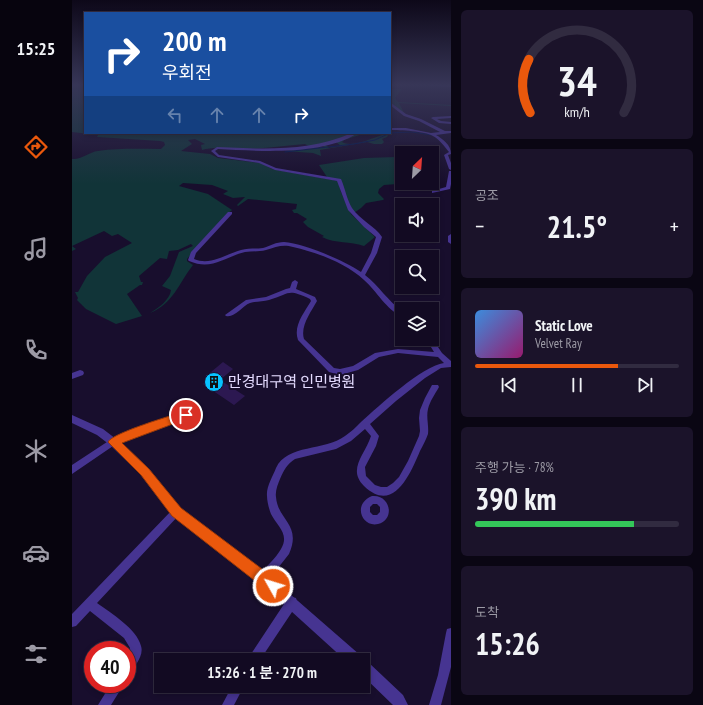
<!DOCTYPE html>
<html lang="ko">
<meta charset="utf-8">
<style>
body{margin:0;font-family:"PT Sans Narrow","Noto Sans KR",sans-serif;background:#1b132a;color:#f1f3f6;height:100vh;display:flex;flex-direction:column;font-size:15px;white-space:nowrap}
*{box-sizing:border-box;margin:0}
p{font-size:13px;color:#9c9aa5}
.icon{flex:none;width:22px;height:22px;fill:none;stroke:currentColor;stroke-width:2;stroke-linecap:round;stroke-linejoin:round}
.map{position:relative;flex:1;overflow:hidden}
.panel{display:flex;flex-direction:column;gap:10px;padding:10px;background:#0a0613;width:252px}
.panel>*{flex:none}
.banner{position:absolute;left:12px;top:12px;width:307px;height:122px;border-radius:0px;box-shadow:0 2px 6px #0003,0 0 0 1px #312b40;background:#1a4fa0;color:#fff;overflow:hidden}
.needle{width:26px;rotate:25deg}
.fabs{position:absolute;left:323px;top:146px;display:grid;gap:8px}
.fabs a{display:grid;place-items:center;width:44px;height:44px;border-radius:0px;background:#120a22;box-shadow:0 2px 6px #0003,0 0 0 1px #312b40;font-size:20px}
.speed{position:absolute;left:12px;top:641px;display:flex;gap:8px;font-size:20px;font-weight:700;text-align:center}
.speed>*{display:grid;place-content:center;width:52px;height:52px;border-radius:50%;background:#120a22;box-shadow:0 2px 6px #0003,0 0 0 1px #312b40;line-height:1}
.speed .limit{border:6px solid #d22;background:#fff;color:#111}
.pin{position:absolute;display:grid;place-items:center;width:34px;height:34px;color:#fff;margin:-17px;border:2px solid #fff;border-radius:50%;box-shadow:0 1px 4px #0007}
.me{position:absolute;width:44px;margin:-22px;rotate:309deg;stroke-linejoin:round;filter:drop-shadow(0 0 3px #0008)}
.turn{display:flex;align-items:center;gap:14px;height:84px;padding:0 12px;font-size:18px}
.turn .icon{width:52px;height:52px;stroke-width:2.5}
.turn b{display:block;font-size:28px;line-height:34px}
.lanes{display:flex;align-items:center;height:38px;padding:0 12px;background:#0003;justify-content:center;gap:20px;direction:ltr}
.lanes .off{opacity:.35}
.big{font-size:30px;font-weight:600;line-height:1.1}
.panel .tile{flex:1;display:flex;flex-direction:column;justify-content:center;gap:6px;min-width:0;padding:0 14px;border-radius:6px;background:#1b132a}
.panel .dial{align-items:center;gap:0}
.dial svg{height:104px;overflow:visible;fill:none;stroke:#312b40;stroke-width:7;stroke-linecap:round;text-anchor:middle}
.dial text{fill:#f1f3f6;stroke:none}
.song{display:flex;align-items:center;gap:12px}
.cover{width:48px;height:48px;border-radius:6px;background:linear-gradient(135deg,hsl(210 70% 55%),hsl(320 70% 35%))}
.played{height:4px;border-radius:2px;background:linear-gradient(90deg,#ea580c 70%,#312b40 70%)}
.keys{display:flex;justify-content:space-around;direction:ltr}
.heat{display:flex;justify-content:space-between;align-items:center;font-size:22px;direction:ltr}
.charge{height:6px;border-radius:3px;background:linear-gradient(90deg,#34c759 78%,#312b40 0)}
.trip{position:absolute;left:82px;top:653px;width:216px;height:40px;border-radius:0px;background:#120a22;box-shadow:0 2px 6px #0003,0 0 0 1px #312b40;font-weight:600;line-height:40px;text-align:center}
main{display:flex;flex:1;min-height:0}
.dock{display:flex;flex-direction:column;width:72px;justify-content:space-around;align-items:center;background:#07040e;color:#9c9aa5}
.dock .icon{width:28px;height:28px}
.dock .selected{color:#ea580c}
.dock b{font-size:18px;color:#f1f3f6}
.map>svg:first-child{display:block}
.green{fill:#113438}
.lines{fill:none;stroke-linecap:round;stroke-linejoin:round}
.stream{stroke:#051550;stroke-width:1}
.building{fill:#2c1851}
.minor{fill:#463491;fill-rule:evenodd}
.tertiary{fill:#463491;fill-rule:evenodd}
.route{fill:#ea580c;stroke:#983908}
.labels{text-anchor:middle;stroke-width:4;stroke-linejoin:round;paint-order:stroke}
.poi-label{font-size:15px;fill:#e4dbff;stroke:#180e2d;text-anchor:start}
</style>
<main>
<nav class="dock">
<b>15:25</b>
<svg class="icon selected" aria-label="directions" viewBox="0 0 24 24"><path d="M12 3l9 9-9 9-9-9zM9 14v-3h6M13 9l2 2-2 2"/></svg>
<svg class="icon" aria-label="music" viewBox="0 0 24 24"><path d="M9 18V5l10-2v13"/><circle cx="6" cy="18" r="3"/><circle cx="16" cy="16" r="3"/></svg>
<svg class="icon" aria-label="phone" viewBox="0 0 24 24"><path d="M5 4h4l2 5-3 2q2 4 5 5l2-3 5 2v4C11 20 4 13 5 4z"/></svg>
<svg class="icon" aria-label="climate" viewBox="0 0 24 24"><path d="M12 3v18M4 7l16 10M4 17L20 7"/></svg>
<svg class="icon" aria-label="car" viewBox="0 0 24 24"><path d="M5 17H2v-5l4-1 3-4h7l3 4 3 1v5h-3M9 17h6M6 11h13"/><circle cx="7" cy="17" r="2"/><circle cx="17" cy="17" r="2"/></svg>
<svg class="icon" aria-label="filters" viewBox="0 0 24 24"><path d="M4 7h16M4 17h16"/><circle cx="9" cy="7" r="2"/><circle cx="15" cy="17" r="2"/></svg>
</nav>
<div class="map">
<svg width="379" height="705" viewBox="0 0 379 705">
<rect width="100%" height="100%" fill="#180e2d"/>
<path class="green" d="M0,85H13V133H277L278,134L265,140L238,147L233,144C211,146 191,149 168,149C155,149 143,146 130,150L129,145L133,144L123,139L116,140L120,144L109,151L138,154L146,158L189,163L200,169L266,181L269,192L279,214L303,237L292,246C278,241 264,244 250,237L252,236L236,227L231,222L235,219L225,213H222L220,210L224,209L225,204L176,199L166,206L165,205L173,197L161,198L151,194L156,191L140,185L111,183L107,186L136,194L160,210L153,216L115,259V261L121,265C107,283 101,304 78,313C86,308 98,300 99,290L90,286L98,276L107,252L121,246L119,244L106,250L97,251L95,259L88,258L67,276L69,282H71L70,285H68L55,294L70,316L44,324L14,309L5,300L6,298L3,292H6L15,276L33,257L60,243L46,234L40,236L32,231L0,246L4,249L0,251V159C9,160 17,152 26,151C46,148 68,149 89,149L93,145L92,142L88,141L25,137L26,135L0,132Z
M318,89H330L323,98L326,102L379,105V106L327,103L332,113L318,102Z
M286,133H294L272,140L270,142C282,149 305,135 317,133L315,137L310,139L312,142L310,144H302L295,142L248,150L249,156L241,153L212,151L252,147L250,145H254L257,148L269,146L264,142Z
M324,157L327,164L330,166V177L325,184L312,185L307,189L306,193L312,199L311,200L294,203L289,208L282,213L278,209L269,182L255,177L247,165L292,158Z"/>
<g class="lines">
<path class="stream" d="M318,133L340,132L360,135
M213,152L282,144L303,140L318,133"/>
</g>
<path class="building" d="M151,362L161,369L148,380L173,396L162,405L131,384L137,379L133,377Z"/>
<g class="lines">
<path class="minor" d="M358,85H379V87L359,86Z
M318,102L334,114L349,119L373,131H379V133L364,135C371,139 379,145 379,154L376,155L379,163V170L377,169L372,155L377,152C372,146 368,140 361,136C352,131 329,130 318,130V128H334L359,133L368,132L347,121L332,116L318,105Z
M379,116V118L365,119L369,121L379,122V124L367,123L359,118L361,117Z
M280,133H286C250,156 187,151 146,149L143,151L147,155L188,161L204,168L269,179C273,188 275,200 280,208C288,220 303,226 310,237L305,253L293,275C307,286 316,301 330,311V316C314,310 305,291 292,280C274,263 246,253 221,247C211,244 204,247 194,250C187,252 180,251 173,252C152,257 140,271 117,261L116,260L119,252L156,212H160V214L124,253L122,259C139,266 154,254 169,250C176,248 184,249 191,248C198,246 204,242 212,242C231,243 273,261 289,272L299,253L304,237L292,227L276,210L265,181L203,170L187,163L146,157L139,151L145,147C191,149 236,152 280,133Z
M377,171H379V184L378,189L360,193V191L374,187Z
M379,234V244L376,242V236Z
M223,280L226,282L224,289L243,297L245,301C239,312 228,326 232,339L262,368L268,369L281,366L303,353L326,349L362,352L354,339L360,338L370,353L379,361V367L369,368L353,378L324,401L298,424L307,436L304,446L293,467L294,476L303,485L309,487H315L321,483L327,477L336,461L347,436L348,431L347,418L348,410L353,398L360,385H366L367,387C363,394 358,401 356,409C354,417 357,426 356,434C354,440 351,445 348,451C339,472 322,515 292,486C275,469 293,455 299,436L293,429L279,441L264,449L223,459C215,464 212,470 208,479C206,484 203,491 204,497C206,521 230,524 217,554L195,582L191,583L187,582L186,578L187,574C194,567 204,558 209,549C218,534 205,526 199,514C197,509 195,501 195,496C194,487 201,476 204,468C215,444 253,451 273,436C279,432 284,427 289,422C307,406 350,366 372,363L366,357L326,353L307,357L286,370L268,375L257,372L226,340C221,326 232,313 239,301L238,299C214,288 219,294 197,300C191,302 184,301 178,303C170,306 163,318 154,316L153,315L174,300L194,297L214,289L218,288L220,282Z
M8,370L11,371L12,373L11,375L0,379V373Z
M114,412L117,413L118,415L117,417L61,436L44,444L0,474V465L38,440L55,432Z
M300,496C318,494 324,519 306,524C290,528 280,504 300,496ZM301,504H305L308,507V512L305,515H301L298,512V507Z
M104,508L107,509L109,512L107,515L25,603C39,613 65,629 69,646C71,652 68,658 65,663C62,668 60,673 55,675V658L58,654V648L52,638L18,611L4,626L0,627V614L101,509Z
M220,597L224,598L225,602L224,606L188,660H175L216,598Z
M379,628V667L369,705H357L366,675L374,633L375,629Z
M39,684H52L39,705H26Z
M160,686H172L162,705H150Z"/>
<path class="tertiary" d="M0,415L31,429L44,439L77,469L108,509L195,574L288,655L289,660H273L187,582L100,515L69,475L38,445L25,435L0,423Z
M291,660L296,662L331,695L336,705H321L291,676Z"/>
</g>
<linearGradient id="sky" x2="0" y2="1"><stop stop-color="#0d0819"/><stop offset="0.46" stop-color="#373657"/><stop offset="1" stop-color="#373657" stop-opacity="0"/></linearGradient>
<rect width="379" height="184" fill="url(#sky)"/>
<path class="route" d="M114,411L117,412L119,415L117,418L50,443L77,469L109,508L206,581L207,586L206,591L201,593L196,591L100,516L69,475L36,442C40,433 101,415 114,411Z"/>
<defs>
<g id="building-disc" transform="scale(1)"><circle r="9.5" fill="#07c2ff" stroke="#180e2d"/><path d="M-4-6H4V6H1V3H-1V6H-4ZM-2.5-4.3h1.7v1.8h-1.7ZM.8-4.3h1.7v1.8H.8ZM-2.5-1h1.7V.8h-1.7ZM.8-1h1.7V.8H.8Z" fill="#111"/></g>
</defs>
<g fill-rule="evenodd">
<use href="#building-disc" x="142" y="382"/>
</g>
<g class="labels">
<g class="poi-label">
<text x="156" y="387">만경대구역 인민병원</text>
</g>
</g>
</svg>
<div class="fabs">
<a><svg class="needle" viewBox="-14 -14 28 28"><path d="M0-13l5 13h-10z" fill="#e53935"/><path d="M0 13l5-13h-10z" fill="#9c9aa5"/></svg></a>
<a><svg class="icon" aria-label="sound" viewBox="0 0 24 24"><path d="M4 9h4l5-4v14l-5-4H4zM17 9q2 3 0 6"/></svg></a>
<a><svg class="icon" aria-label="search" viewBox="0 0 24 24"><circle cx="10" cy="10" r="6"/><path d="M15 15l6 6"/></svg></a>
<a><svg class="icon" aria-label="layers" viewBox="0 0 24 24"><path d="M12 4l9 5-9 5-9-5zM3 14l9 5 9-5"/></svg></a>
</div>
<div class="speed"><div class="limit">40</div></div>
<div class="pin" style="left:114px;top:415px;background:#d93025"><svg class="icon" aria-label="arrive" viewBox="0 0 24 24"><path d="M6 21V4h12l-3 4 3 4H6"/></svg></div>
<svg class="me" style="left:201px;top:586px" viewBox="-20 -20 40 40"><circle r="17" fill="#ea580c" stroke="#fff" stroke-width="3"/><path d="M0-11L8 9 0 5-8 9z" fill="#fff"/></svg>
<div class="trip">15:26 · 1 분 · 270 m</div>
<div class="banner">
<div class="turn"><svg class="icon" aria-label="right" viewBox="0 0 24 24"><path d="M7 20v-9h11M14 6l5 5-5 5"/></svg><div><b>200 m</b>우회전</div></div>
<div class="lanes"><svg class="icon off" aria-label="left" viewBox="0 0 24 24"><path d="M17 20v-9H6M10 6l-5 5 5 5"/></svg><svg class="icon off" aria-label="ahead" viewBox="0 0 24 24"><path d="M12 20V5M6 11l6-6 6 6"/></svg><svg class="icon off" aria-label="ahead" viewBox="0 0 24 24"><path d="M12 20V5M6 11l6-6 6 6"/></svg><svg class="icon" aria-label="right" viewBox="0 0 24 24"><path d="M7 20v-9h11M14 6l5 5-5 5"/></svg></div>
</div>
</div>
<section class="panel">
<div class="tile dial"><svg viewBox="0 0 100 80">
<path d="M14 69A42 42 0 1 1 86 69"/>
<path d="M14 69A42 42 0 0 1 13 28" stroke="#ea580c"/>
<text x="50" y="56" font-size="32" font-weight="700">34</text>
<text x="50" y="72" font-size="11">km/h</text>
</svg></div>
<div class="tile"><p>공조</p>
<div class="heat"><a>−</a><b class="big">21.5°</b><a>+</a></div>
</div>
<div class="tile">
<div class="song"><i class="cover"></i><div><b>Static Love</b><p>Velvet Ray</p></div></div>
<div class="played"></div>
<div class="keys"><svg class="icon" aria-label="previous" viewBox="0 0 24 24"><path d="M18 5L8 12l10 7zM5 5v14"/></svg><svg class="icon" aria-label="pause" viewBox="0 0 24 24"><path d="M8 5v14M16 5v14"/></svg><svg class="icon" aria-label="next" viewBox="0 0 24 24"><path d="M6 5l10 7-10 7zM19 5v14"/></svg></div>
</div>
<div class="tile"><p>주행 가능 · 78%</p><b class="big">390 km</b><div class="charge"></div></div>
<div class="tile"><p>도착</p><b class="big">15:26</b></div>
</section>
</main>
